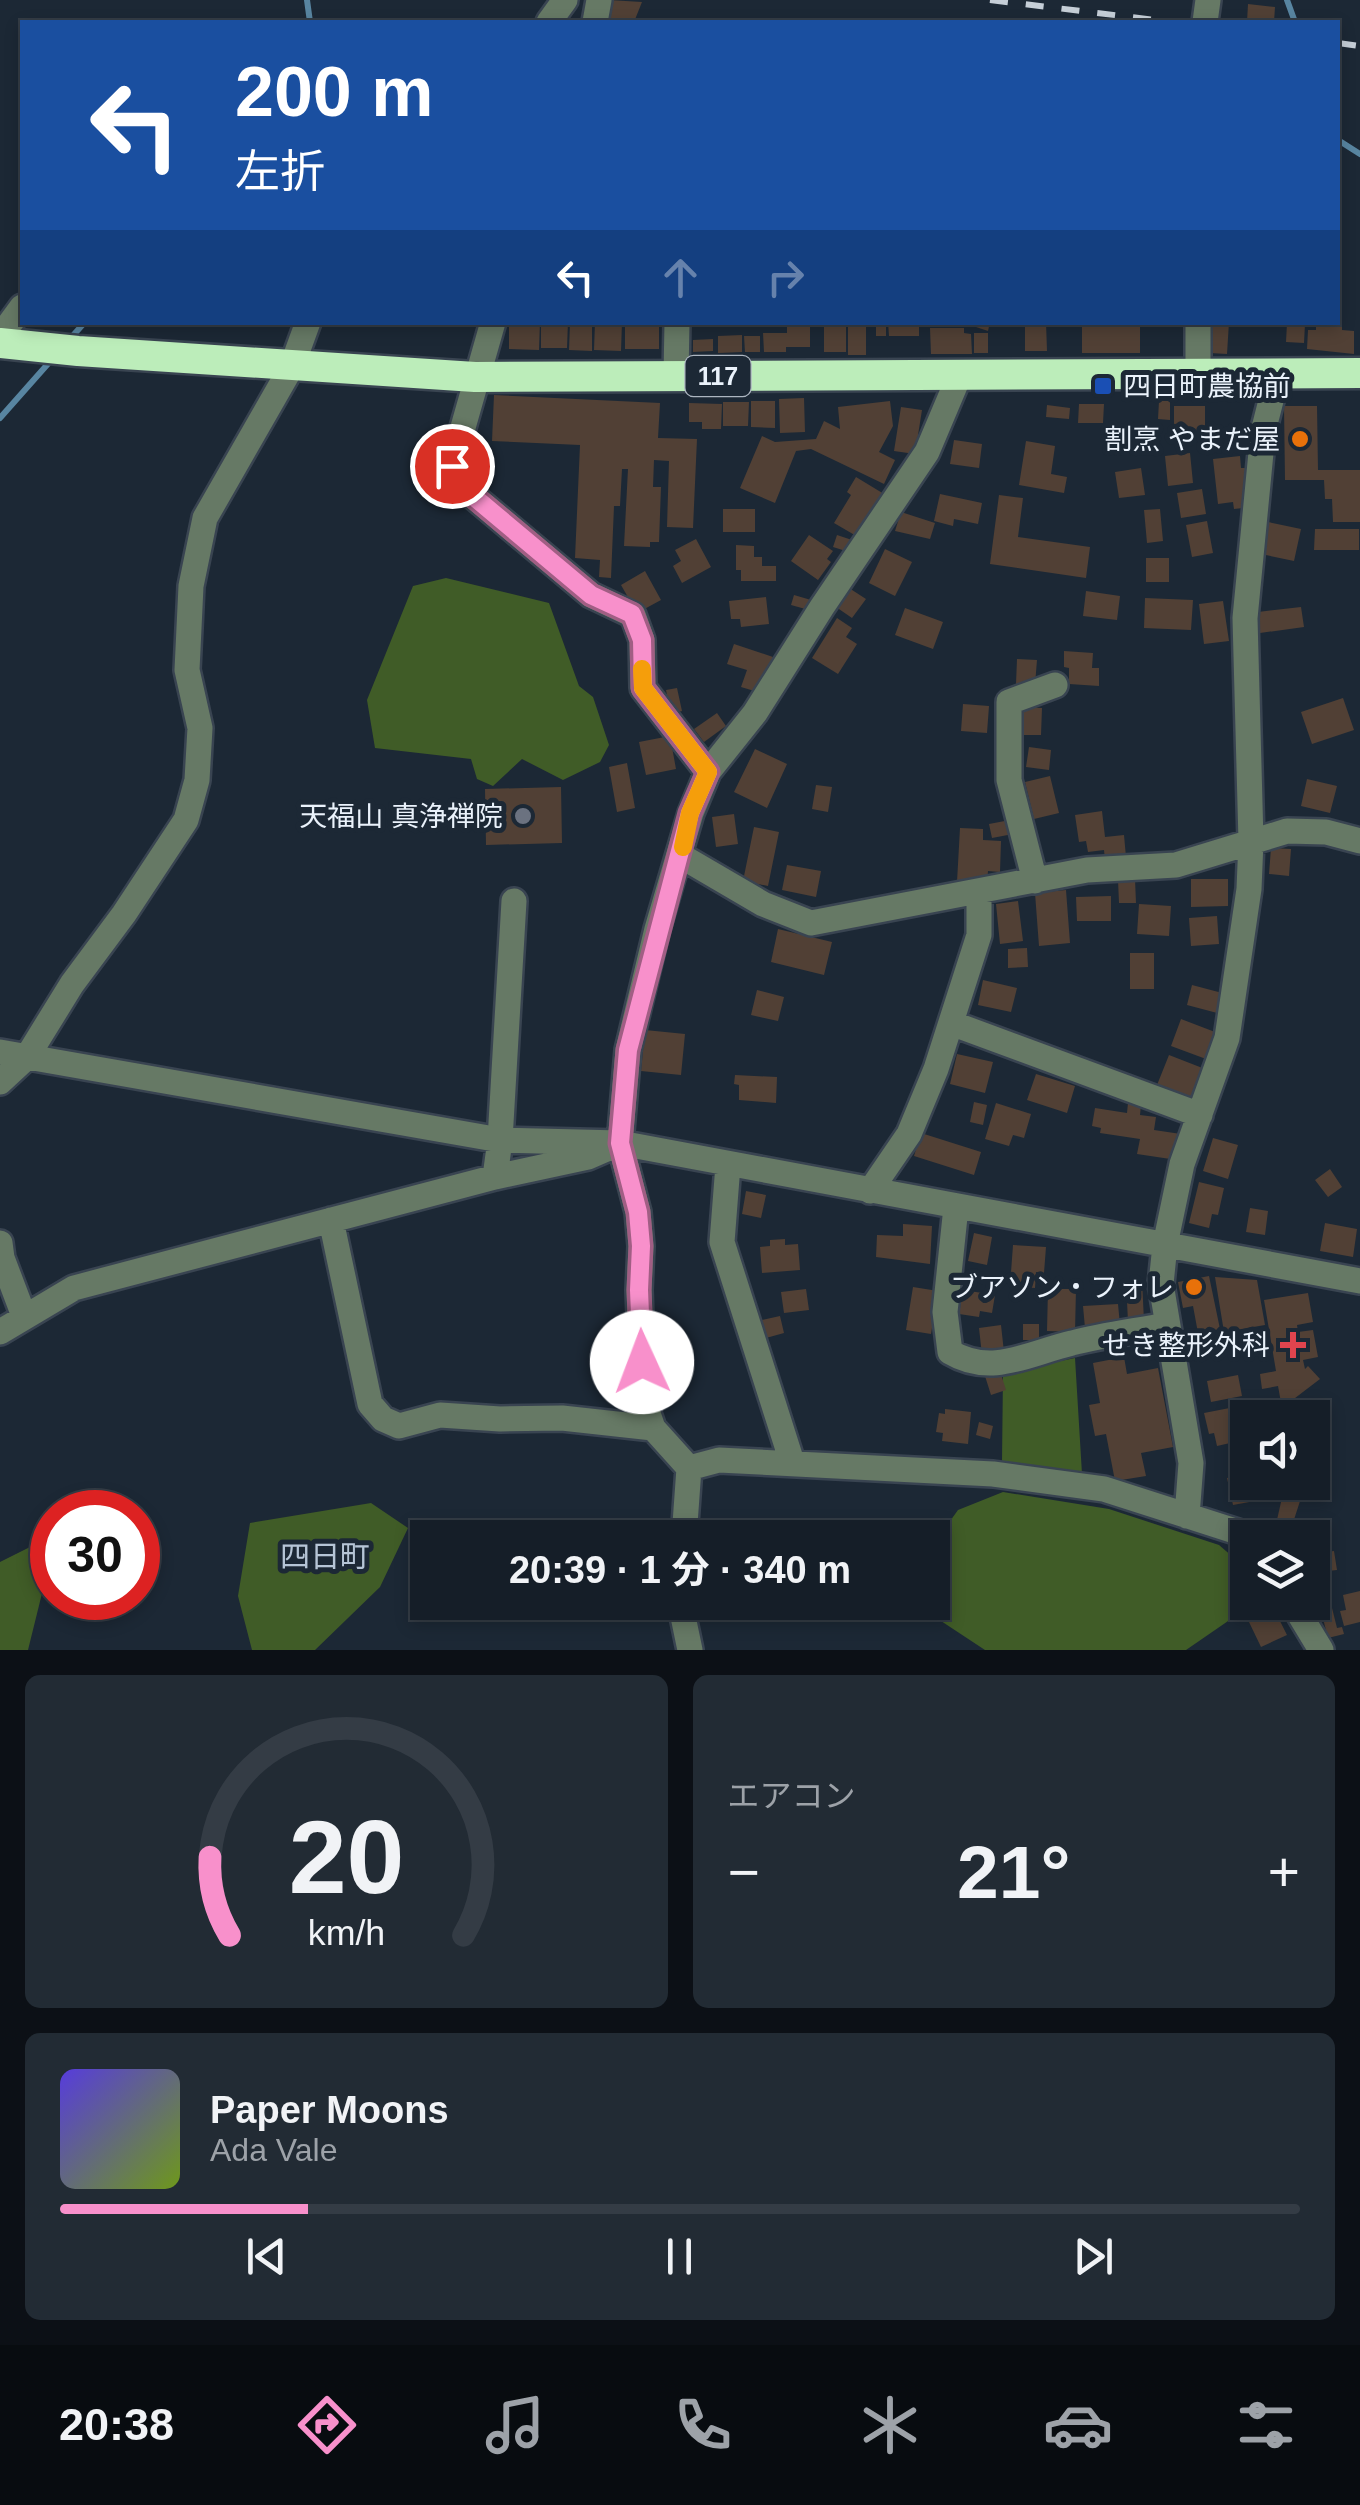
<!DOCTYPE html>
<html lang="ja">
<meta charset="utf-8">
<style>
body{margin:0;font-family:Helvetica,"Noto Sans JP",sans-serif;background:#222b34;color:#f1f3f6;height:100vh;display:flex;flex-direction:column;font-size:38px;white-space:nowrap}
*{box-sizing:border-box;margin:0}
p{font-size:32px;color:#9da2a8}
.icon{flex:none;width:55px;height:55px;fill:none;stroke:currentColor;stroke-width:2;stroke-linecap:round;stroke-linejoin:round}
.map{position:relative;height:1650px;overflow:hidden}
.drawer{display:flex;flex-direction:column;gap:25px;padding:25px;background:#0c1016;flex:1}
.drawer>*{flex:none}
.guide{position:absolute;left:20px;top:20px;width:1320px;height:305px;border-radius:0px;box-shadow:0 5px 15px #0003,0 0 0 2px #343c45;background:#1a4fa0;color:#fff;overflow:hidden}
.tools{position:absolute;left:1230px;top:1400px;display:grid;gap:20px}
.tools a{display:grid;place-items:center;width:100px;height:100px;border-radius:0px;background:#151e28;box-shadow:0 5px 15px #0003,0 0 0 2px #343c45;font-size:50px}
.speed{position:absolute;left:30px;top:1490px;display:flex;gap:20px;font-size:50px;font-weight:700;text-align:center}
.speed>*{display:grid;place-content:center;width:130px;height:130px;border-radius:50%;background:#151e28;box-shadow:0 5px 15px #0003,0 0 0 2px #343c45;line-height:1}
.speed .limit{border:15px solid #d22;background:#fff;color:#111}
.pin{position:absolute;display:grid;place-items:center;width:85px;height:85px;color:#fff;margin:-42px;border:5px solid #fff;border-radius:50%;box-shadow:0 2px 10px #0007}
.me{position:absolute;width:110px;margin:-55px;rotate:358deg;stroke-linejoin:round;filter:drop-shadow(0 0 8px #0008)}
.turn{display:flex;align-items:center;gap:35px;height:210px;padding:0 50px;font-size:45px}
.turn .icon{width:130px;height:130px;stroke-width:2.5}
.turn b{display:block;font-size:70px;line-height:85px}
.lanes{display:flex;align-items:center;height:95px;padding:0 50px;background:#0003;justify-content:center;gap:50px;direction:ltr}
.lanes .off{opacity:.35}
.big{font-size:75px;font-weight:700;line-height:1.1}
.drawer .widget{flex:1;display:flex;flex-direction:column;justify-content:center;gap:15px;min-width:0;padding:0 35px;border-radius:15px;background:#222b34}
.drawer .dial{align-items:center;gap:0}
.dial svg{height:260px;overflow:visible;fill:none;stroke:#343c45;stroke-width:7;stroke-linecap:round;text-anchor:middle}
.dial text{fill:#f1f3f6;stroke:none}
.song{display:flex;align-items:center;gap:30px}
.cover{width:120px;height:120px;border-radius:15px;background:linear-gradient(135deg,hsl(250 70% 55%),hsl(80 70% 35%))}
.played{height:10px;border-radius:5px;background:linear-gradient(90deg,#f890cb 20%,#343c45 20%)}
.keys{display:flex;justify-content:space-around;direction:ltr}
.heat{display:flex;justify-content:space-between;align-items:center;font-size:55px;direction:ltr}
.drawer .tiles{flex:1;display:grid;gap:25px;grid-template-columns:1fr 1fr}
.widget:last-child{grid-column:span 2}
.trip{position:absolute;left:410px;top:1520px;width:540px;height:100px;border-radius:0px;background:#151e28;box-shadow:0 5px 15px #0003,0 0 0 2px #343c45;font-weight:700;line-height:100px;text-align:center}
.tabs{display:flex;height:160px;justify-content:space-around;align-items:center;background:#080c10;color:#9da2a8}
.tabs .icon{width:70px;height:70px}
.tabs .current{color:#f890cb}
.tabs b{font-size:45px;color:#f1f3f6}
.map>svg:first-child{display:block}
.forest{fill:#405c27}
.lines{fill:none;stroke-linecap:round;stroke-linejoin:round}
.stream{stroke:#5885a1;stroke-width:6}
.building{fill:#514035}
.minor-casing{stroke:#394451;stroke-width:30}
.highway-casing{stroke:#394451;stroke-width:35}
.minor{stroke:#667965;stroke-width:25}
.highway{stroke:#bcedba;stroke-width:30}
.rail{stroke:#c5ced7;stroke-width:6;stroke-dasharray:18 18;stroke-linecap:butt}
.route-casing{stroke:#a15e84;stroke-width:25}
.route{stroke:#f890cb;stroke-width:18}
.slow{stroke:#f59e0b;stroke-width:18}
.transit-dot{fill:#1a4fb4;stroke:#1c2835;stroke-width:4}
.food-dot{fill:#e8710a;stroke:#1c2835;stroke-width:4}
.worship-dot{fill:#6b7280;stroke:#1c2835;stroke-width:4}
.health-dot{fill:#e0444e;stroke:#1c2835;stroke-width:4}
.labels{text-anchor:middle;stroke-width:10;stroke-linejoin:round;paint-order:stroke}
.shield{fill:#1c2835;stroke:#acb5c0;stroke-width:2.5}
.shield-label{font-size:25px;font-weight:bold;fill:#eaf2fb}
.poi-label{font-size:28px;fill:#eaf2fb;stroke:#1c2835;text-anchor:end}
.neighbourhood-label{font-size:30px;fill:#b6c5d6;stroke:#1c2835}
</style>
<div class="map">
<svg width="1360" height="1650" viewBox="0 0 1360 1650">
<rect width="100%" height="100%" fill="#1c2835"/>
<path class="forest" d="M446,578L549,603L579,686L593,697L609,745L600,762L563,780L522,759L493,786L477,779L471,759L375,748L367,700L413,586Z
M1075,1358L1082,1474L1002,1462L1003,1373Z
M1003,1492L1109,1509L1219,1545L1247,1569L1248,1602L1251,1603L1247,1608L1186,1650H985L941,1621L933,1601V1545L958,1510Z
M371,1503L408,1528L380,1587L315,1650H252L238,1596L250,1523Z
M30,1547L49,1565L28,1650H0V1562Z"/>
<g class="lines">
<path class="stream" d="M307,0L310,22
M1287,0L1295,22
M1338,140L1360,154
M69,340L85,322
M0,418L54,357"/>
</g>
<path class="building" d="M609,0L642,2L634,22H600Z
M1248,4L1275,7L1274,22H1247Z
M1338,306H1342V330L1354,331V354L1307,349L1308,330H1316V322H1338Z
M509,322H540L539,350L509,349Z
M541,322H568L567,348H541Z
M570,322L592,323V351L569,350Z
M595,322H622L621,351L594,350Z
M625,322H659V349H625Z
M787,322H810V347H786V352H764L763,333H787Z
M848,322H866V355H848Z
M876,322H886V336H876Z
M888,322H919V336H889Z
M961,322H990L988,331Z
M1025,322H1046L1047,351H1025Z
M1082,322H1140V353H1082Z
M1212,322H1229L1227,354L1210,353Z
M1287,323L1305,324L1304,343L1286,342Z
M824,327H846V352H824Z
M930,328H964V333L971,334L972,354H931Z
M974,333H988V353H974Z
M742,335V352L718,353V336Z
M744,336H760V352H745Z
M713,339V351L693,352V340Z
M494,395L660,403L658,438L697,439L693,528L667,527L669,461L654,460L653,487H661L659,542H650V547L624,546L628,469H622L620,506H614L611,578L599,577L600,560L575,558L580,445L492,441Z
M804,398L805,432L780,433L779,399Z
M751,401H775V428L751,427Z
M890,401L893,426L879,452L895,460L884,484L811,449L796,451L775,503L740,488L762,436L775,442L816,439L824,421L840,429L838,407Z
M1159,401H1170V420L1158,419Z
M723,402H749L748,426H723Z
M689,403L722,404L721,429H702V422H689Z
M1079,404H1104L1103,423H1078Z
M1047,405L1070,408L1069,419L1046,417Z
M1174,406H1205V433L1174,432Z
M1284,406H1317L1318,470H1360V522H1333L1332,499H1325L1324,480H1285Z
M901,407L922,410L915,454L894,451Z
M954,440L982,444L979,468L950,464Z
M1026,441L1055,446L1051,474L1067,477L1064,493L1019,485Z
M1190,453L1193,483L1168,486L1165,456Z
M1240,456L1241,468H1248L1252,507L1234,509L1233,502L1218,504L1213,459Z
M1141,468L1145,495L1119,498L1115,472Z
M856,477L884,494L858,537L834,523L851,495L847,492Z
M1202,489L1206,514L1181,518L1177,493Z
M940,494L982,503L978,524L954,519L953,526L934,521Z
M999,495L1023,498L1018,537L1090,547L1086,578L990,564Z
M723,509H755V532H723Z
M1160,509L1163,541L1147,543L1144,510Z
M901,512L935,523L930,539L895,531Z
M1207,521L1213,553L1192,557L1186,525Z
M1268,522L1301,529L1294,561L1261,554Z
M1315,529H1359V550H1314Z
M809,535L833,551L827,559L831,562L818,580L791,561Z
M837,535L852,540L849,552L833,547Z
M696,539L711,567L682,583L673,566L681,561L675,550Z
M736,545L754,546V557H762V566H776V581H741V570H736Z
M885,549L912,562L895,596L869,583Z
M1146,558H1169V582H1146Z
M645,571L661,600L637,613L621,585Z
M849,588L866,599L852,618L836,607Z
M1086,591L1120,596L1117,620L1083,616Z
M794,595L811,600L809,610L791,605Z
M766,597L769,624L741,627L740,619H731L729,601Z
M1145,598L1193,600L1191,630L1144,628Z
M1223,601L1229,641L1204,644L1199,604Z
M1301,607L1304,627L1260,633L1258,612Z
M905,608L943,622L933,649L895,635Z
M837,618L852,628L846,637L857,644L838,674L812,658Z
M734,644L773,657L761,693L741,687L747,670L727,664Z
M1064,651L1093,653L1092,668H1099V686L1069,684V668L1064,667Z
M1017,659L1037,660L1035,685L1016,684Z
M677,688L682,711L671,714L666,690Z
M1343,698L1354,730L1312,744L1301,712Z
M963,704L989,706L987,733L961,731Z
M1019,707L1042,708L1041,735H1018Z
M717,713L726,726L704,742L694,729Z
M670,736L676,769L646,775L639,742Z
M1029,747L1051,750L1049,770L1026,767Z
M755,749L787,764L767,808L734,792Z
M627,763L635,808L617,812L609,767Z
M1050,776L1059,813L1034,819L1025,782Z
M1307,779L1337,786L1330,813L1301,806Z
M816,785L832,787L828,812L812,809Z
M561,787L562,843L486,845L485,789Z
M1102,811L1105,837L1124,835L1126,857L1105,860L1104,850L1088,852L1086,841L1079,842L1075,815Z
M734,814L738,844L716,847L712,817Z
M1010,820L1013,834L992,838L989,824Z
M754,827L779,832L768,886L743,881Z
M960,828L983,829V840L1001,841L1000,872L988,871L987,884L957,882Z
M1271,848L1291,849L1289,876L1269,874Z
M787,865L821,871L816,897L782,890Z
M1135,879L1136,903H1119L1118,880Z
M1191,879H1228V906L1191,907Z
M1066,890L1070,943L1039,946L1035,893Z
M1111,896V921H1077L1076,897Z
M1018,901L1023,941L1000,944L996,904Z
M1139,904L1171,906L1169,936L1137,934Z
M1217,916L1219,944L1191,946L1189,918Z
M778,929L832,942L824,975L771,962Z
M1027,948L1028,967L1008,968V949Z
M1130,953H1154V989H1130Z
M983,980L1017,988L1011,1012L978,1005Z
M1192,985L1226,994L1221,1014L1187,1005Z
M757,990L784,997L778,1021L751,1015Z
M1181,1019L1215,1032L1206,1059L1171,1046Z
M645,1030L685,1034L681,1075L641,1071Z
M957,1054L993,1062L985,1093L950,1084Z
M1169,1055L1205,1069L1193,1099L1157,1085Z
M1036,1074L1075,1086L1067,1113L1027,1100Z
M735,1075L777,1077L776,1103L739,1100V1085L734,1084Z
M974,1102L987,1105L983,1125L970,1122Z
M996,1103L1031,1114L1024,1138L1013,1135L1009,1146L985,1139Z
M1128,1103L1141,1105L1140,1115L1156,1117L1154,1130L1181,1134L1177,1160L1137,1154L1140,1139L1100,1133L1101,1128L1092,1126L1095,1108L1127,1113Z
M921,1133L981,1152L974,1175L914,1156Z
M1213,1138L1238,1145L1228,1179L1203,1171Z
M1330,1169L1342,1187L1328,1197L1315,1180Z
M1199,1182L1224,1188L1218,1215L1212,1214L1209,1228L1189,1223Z
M746,1191L766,1195L761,1218L742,1214Z
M1250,1208L1268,1211L1265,1235L1246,1232Z
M1325,1223L1357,1229L1353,1257L1320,1251Z
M903,1224L932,1226L930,1264L876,1257L877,1235L903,1236Z
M974,1233L992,1237L987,1265L968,1261Z
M785,1239V1245L798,1244L800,1270L762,1273L760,1247L770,1246V1240Z
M1013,1245L1046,1247L1044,1273L1036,1272L1035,1288L1010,1286Z
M1209,1276L1220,1329L1198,1333L1193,1306L1183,1308L1178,1282Z
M1215,1277L1257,1280L1265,1325L1224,1332Z
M1142,1280L1144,1321L1128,1322L1126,1281Z
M913,1287L938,1291L931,1334L906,1330Z
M806,1289L809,1310L784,1313L781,1292Z
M1048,1289H1076L1075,1332L1047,1331Z
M963,1290L995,1295L992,1313L980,1311L979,1317L959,1314Z
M1308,1293L1313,1322L1297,1325L1298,1332L1313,1330L1318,1357L1303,1360L1305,1369L1308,1366L1320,1379L1282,1408L1278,1386L1262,1389L1260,1374L1276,1371L1264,1300Z
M1118,1304L1120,1325L1085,1328L1083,1306Z
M780,1316L784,1333L766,1338L762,1320Z
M1023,1324H1039V1340H1023Z
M1001,1325L1004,1352L982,1355L979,1328Z
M1124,1357L1127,1374L1158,1368L1173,1447L1141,1453L1146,1476L1115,1481L1106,1434L1095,1436L1089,1405L1100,1403L1093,1363Z
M1000,1371L1006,1390L991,1395L985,1376Z
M1238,1375L1242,1396L1211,1402L1207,1381Z
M1245,1405L1248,1439L1217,1446L1214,1433L1209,1434L1204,1413Z
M945,1409L971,1412L968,1444L942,1441L943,1433L936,1432L939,1413L945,1414Z
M979,1422L993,1426L990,1439L976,1435Z
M1248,1474L1255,1501L1233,1505L1227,1478Z
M1284,1489L1302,1495L1288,1538L1274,1533Z
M1334,1551L1337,1570L1319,1572L1317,1553Z
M1360,1591V1622L1344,1626L1340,1611L1346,1610L1343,1595Z
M1281,1606L1286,1617L1280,1621L1287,1635L1261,1647L1249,1622Z
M1332,1608L1337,1628L1342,1627L1344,1634L1328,1638L1321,1611Z"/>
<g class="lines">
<g class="minor-casing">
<path id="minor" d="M549,22L565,0
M595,22L599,0
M1205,22L1208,0
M493,322L452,466L461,486L591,595L633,615L642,640L643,688L708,772
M1198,322V373
M0,337L22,307
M676,376L677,322
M681,856L763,904L811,923L1087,870L1176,865L1287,831L1326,832L1360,841
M1035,881L1009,780V702L1055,685
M951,1023L1200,1115
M0,1052L500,1140L620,1143L1360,1281
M0,1082L27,1057L72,984L124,914L186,820L197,780L200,728L187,670L191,586L205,518L292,366L308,322
M728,1165L722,1242L792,1462
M495,1177L500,1140L514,901
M870,1191L909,1134L936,1069L979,935V892
M956,1207L945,1312L950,1352C992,1377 1029,1353 1072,1343C1103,1335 1135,1331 1166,1325
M331,1220L370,1404L383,1419L399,1426L440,1415L500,1419L562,1418L653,1428
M0,1243L2,1258L24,1316
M0,1332L74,1288L495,1177L588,1157L611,1147
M689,1468L719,1460L993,1474L1104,1489L1238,1532L1248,1542
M1187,1516L1191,1463L1161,1284L1165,1245L1182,1164L1227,1038L1249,889L1251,841L1245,618L1263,432L1278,373
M684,1538L689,1468L653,1428L643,1399L639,1290L641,1246L638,1212L620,1143L628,1050L657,929L691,813L708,772L755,713L822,607L927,452L960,374
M680,1602L690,1650
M1292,1602L1321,1650"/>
</g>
<g class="highway-casing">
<path id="highway" d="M0,343L78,351L475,377L1360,373"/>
</g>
<use href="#minor" class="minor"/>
<use href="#highway" class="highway"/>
<path class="rail" d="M990,0L1172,22
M1338,43L1360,46"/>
</g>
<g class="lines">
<g class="route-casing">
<path id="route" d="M452,466L461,486L591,595L632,614L642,640L643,688L708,772L690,813L628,1050L620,1143L638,1212L641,1246L639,1290L642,1362"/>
</g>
<use href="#route" class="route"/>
<path class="slow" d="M642,669L643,688L708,772L690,813L683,847"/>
</g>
<rect class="transit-dot" x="1093" y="376" width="20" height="20" rx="5"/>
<g class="food-dot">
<circle cx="1300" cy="439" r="10"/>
<circle cx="1194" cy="1287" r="10"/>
</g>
<circle class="worship-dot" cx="523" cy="816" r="10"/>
<path class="health-dot" d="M1288 1330h10v10h10v10h-10v10h-10v-10h-10v-10h10z"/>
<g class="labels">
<rect class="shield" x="685.5" y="356" width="65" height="40" rx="8"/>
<g class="shield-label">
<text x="718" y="385">117</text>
</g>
<g class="poi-label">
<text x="1123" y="396" text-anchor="start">四日町農協前</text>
<text x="1280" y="449">割烹 やまだ屋</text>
<text x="503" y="826">天福山 真浄禅院</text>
<text x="1174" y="1297">ブアソン・フォレ</text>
<text x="1270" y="1355">せき整形外科</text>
</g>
<g class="neighbourhood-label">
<text x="325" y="1567">四日町</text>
</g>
</g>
</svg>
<div class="tools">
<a><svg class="icon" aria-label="sound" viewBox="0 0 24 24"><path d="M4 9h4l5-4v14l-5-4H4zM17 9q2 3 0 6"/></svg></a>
<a><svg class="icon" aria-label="layers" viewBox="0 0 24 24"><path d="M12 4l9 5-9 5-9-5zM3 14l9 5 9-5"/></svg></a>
</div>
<div class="speed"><div class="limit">30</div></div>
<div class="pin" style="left:452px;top:466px;background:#d93025"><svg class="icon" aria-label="arrive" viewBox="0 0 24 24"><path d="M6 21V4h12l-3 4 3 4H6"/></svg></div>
<svg class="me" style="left:642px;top:1362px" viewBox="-20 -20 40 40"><circle r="19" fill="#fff"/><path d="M0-13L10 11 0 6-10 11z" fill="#f890cb"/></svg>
<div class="trip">20:39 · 1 分 · 340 m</div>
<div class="guide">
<div class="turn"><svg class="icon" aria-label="left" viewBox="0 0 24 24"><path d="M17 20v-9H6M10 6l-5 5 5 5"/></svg><div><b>200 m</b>左折</div></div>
<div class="lanes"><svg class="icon" aria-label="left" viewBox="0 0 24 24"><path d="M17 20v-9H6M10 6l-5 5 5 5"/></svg><svg class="icon off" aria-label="ahead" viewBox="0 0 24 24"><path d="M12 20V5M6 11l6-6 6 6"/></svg><svg class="icon off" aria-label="right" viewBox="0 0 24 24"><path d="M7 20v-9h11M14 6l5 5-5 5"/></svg></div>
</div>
</div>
<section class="drawer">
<div class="tiles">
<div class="widget dial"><svg viewBox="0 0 100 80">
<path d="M14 69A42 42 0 1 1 86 69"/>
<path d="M14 69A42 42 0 0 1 8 45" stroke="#f890cb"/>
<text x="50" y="56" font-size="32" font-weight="700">20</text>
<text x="50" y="72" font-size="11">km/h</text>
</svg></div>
<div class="widget"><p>エアコン</p>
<div class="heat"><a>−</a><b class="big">21°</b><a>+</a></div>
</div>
<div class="widget">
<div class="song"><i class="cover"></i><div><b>Paper Moons</b><p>Ada Vale</p></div></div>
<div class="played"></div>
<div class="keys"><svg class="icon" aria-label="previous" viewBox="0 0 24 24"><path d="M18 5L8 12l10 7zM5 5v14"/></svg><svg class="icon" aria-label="pause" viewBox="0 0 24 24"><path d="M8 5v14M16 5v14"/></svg><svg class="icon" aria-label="next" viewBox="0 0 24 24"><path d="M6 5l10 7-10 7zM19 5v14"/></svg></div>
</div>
</div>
</section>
<nav class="tabs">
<b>20:38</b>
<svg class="icon current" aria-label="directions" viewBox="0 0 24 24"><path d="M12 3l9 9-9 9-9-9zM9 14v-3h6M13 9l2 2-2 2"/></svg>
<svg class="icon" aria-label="music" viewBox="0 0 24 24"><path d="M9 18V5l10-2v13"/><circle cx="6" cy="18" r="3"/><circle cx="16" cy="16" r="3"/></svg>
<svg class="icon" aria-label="phone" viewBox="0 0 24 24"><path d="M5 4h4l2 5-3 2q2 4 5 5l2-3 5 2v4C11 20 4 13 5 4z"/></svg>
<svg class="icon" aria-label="climate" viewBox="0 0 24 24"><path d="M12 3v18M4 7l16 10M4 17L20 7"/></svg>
<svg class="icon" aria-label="car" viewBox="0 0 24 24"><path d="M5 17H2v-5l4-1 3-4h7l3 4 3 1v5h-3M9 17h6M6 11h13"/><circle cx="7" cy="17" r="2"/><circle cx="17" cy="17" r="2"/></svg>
<svg class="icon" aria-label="filters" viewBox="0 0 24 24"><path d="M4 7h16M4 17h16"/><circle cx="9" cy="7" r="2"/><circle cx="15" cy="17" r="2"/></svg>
</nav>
